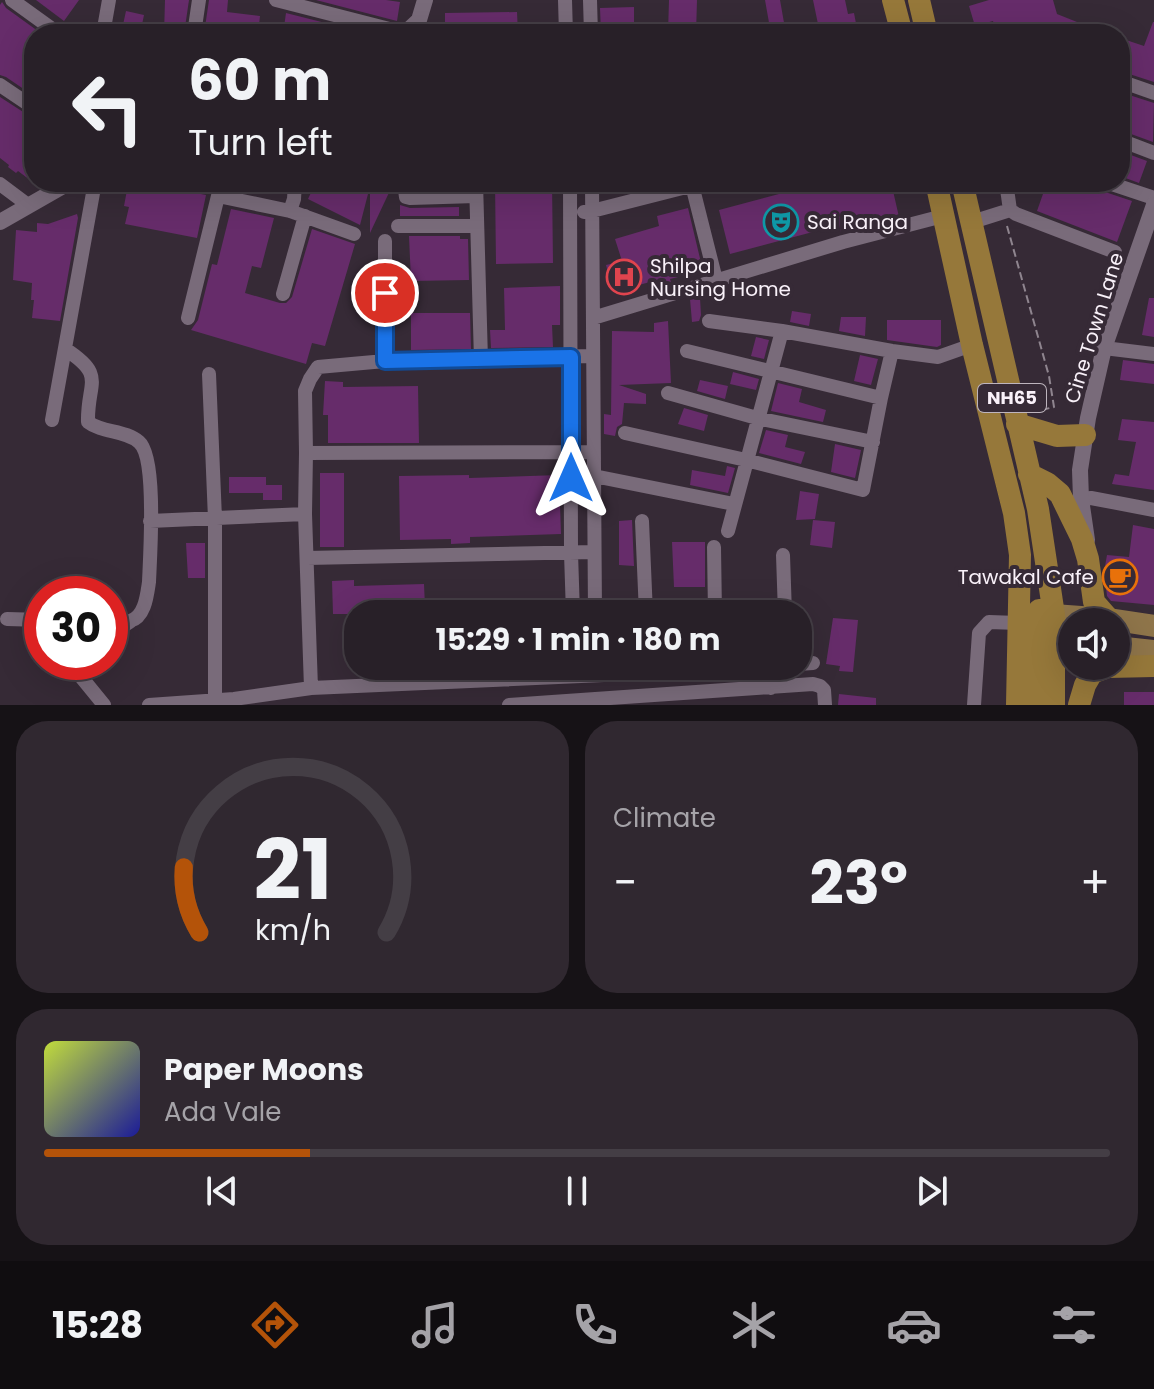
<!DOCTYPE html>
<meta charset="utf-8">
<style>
body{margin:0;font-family:Poppins,sans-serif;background:#302830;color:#f1f3f6;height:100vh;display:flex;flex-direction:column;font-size:30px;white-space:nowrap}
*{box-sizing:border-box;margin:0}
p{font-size:26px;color:#a5a3a8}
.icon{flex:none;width:44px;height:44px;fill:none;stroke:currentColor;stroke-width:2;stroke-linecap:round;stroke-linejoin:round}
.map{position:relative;height:705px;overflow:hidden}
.panel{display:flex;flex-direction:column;gap:16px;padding:16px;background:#161216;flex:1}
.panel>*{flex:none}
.guide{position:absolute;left:24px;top:24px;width:1106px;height:168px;border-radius:32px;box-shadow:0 8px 32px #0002,0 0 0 2px #443e45;background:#282028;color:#f1f3f6;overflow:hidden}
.tools{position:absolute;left:1058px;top:608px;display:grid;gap:16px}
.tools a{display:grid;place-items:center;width:72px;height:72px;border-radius:50%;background:#282028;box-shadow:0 8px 32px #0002,0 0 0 2px #443e45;font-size:40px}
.speed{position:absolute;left:24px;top:576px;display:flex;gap:16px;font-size:40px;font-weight:700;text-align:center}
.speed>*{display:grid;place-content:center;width:104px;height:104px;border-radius:50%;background:#282028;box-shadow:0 8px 32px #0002,0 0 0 2px #443e45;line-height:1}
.speed .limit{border:12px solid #d22;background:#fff;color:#111}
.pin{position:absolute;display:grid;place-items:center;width:68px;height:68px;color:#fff;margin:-34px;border:4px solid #fff;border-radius:50%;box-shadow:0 2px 8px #0007}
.me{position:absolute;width:88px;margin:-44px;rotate:0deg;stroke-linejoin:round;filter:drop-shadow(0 0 6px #0008)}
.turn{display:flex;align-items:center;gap:28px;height:168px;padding:0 32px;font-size:36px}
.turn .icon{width:104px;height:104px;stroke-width:2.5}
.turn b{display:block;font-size:56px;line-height:68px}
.big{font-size:60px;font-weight:700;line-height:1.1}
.panel .card{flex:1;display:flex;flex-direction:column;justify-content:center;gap:12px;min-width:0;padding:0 28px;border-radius:32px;background:#302830}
.panel .dial{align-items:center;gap:0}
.dial svg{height:208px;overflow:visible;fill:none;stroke:#443e45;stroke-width:7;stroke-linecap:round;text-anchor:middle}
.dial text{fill:#f1f3f6;stroke:none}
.song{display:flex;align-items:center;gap:24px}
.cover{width:96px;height:96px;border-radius:12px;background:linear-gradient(135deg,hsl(70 70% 55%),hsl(240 70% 35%))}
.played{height:8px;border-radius:4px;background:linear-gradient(90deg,#b45309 25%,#443e45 25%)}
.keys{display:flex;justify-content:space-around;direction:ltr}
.heat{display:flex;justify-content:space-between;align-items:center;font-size:44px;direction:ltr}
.panel .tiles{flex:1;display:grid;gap:16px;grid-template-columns:1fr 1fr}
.card:last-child{grid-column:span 2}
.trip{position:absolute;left:344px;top:600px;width:468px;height:80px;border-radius:32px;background:#282028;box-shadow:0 8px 32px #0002,0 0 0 2px #443e45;font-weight:700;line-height:80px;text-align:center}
.tab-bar{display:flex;height:128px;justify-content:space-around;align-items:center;background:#100d10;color:#a5a3a8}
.tab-bar .icon{width:56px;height:56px}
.tab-bar .selected{color:#b45309}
.tab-bar b{font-size:36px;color:#f1f3f6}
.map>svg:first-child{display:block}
.building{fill:#662c6a}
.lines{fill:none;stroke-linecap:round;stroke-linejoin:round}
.path{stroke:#8f858f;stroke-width:2;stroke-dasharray:8 4;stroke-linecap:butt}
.minor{stroke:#796b7a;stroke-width:14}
.tertiary{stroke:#796b7a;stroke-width:16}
.primary{stroke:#8f754a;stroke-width:22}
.trunk{stroke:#96783a;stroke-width:22}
.route-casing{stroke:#114b97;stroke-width:20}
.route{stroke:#1a73e8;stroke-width:14}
.labels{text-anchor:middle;stroke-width:8;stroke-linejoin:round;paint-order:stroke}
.shield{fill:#362a36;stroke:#beb5be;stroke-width:2}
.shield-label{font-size:18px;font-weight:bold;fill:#f9f1f9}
.poi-label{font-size:20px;fill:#f9f1f9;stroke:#362a36;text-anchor:start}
.street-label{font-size:20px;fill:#f9f1f9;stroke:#362a36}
</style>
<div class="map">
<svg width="1154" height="705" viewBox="0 0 1154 705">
<rect width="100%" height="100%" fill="#362a36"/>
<path class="building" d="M36,0H79L64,21Z
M165,0H189L184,34H164Z
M209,0H228L227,12L260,16L258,34H204Z
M316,0H386L400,2L397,21Z
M669,0H697L696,34L668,33Z
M765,0H780L786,34H771Z
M813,0H845L848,14L854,13L858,34H794V29L818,24Z
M989,0H1053L1057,14L1107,34H1064L1066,27L1043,34H997L993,21L975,26L969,6Z
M2,2L6,8L42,34H34V92L30,89L28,92L6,77L0,75V5Z
M634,7V34H601L600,8Z
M126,11L144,15L140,34H121Z
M517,12L518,34H445V13Z
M286,13L369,34L337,30L336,34H309L295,31V34H283Z
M1153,22H1154V82L1120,71V38L1144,46Z
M1120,92L1154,103L1153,142L1120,130Z
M0,97L34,119V174L30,180L18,171L16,173L8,167L9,165L0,158Z
M1120,151L1147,161L1139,183L1120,176Z
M140,182L206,195L197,238L125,224L129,207L124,206L127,190L138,192Z
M316,182H349L360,187L361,182H394L370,233V194H368L360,225L308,199Z
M414,182H458V187L415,188Z
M495,182H552L553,263L496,264Z
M605,182H637L638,186L608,193Z
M824,182H891L899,217L841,232L839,225L730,254L719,210Z
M1022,182H1096L1098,188L1102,191L1132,201L1117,242L1037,211L1044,191Z
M400,205L410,208L459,207V216H400Z
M688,208L703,271L670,279L671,282L651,287L650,282L613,292L606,265L622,261L615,239L659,226L657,216Z
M231,209L274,218L261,268L252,266L245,293L280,303H286L292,297L312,229L355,244L325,346L312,343L306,364L191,330L198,320L212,264L217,265Z
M77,214L78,218L60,321L32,318L34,300H31L32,283L13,280L16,230L37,232V223L48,224Z
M409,236H460V239H468L469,280L411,281Z
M560,286V325H552L553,347L491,348L490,330H505L504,288Z
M700,298L701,315L699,321L692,322L690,299Z
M1149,298H1154V337L1142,335Z
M792,311L811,314L809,326L790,322Z
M411,313H470L471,349L411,350Z
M841,317H866L865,336L839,331Z
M887,320H941V345L937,347L887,340Z
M668,321L671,383L619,385L646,394V404L624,403L622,424L617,427L615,436L604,434V414L611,415L612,331L654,332V323Z
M756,337L769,340L764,359L751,356Z
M860,355L878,359L871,385L854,381Z
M1123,360L1154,364V384L1120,380Z
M733,372L759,379L756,390L730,384Z
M700,380L728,386L725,399L697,391Z
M325,381L343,382V387L418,386L419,443H328V415H323Z
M778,383L802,389L799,402L826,410L823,422L771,411Z
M684,408L708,415L704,431L678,424Z
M1122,419L1154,422V490L1112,484L1115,474L1129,476L1136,442L1118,440Z
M766,430L788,435L785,447L805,452L801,464L759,453Z
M835,444L861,450L855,478L831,472Z
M727,466L735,468L728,493L690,485L692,470L725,476Z
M320,473H344V547H320Z
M469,475V478L559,475L561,534L470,537V543L451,544V539L400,540L399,476Z
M229,477H266V485H282V500H263V493H229Z
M800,491L819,494L815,519L796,520Z
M632,520L634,566L619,565V521Z
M813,520L835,522L832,548L810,545Z
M1133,525L1154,529V605L1111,601L1107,596L1104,572L1107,555L1129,557Z
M672,542H705V587H674Z
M186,543H205V578H188Z
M354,580V586L424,584L425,607L354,609V614H333L332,581Z
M833,618L858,620L853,672L839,671L840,666L826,664Z
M1124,692H1154V705H1124Z
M839,694L876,698V705H838Z"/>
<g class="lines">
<path class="path" d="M1007,226L1049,376L1054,407L1037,411"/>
<path class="minor" d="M12,0L59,34
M276,0L405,33
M565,0L566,34
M590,0L591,34
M103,34L109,0
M194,34L199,0
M1120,81L1154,93
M0,85L34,108
M1120,140L1154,153
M404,182L406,197L410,198L476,196
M476,182L481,360
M570,182L571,553L573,614
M592,182L595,614
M1006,182L1010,210L1016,214L1115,252
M1106,182L1154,198
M0,184L28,205
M692,185L716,280
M290,211L294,199L295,182
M584,212L592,211L706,182
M972,222L1010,210
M398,226H477
M283,294L305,216
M188,318L218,196L290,211L354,234
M593,318L843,242L943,216
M709,321L782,331L892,351L938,357L972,345
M1104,348L1154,354
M65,349C107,376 87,382 88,422C102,433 126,430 139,442C157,457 150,556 149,582C147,595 145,617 130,621C124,623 116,622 110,623
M687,351L881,398
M385,361V241
M209,374L215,519V700
M668,393L757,418L873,442
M52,420L95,182
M625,433L746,460L863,490L881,398L892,351
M306,453L593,452
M594,476L734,504
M1081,499L1091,498L1154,510
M150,521L305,514
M642,521L646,614
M728,531L782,331
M714,547L715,614
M783,555L785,614
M307,558L594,552
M7,619L42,620
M110,635L131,621
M79,662L77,669L82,678L104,705
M798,664L813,663
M311,688L649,673L758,666
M771,688L774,666
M149,705L234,699L311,688L305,514L306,453L305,391L310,379L318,367L385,361L592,356
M509,705L813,684L820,686L824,690L825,705
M974,705L979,633L989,622L1019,623"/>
<path class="tertiary" d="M404,34L419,20L425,0
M0,222L70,182
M1087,540L1081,499L1080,470L1088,418L1104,348L1154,205"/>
<path class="primary" d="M1039,614L1109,619L1154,626
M1116,647L1154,651"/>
<path class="trunk" d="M893,0L902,34
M919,0L927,34
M936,182L972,345L1014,513L1020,555L1017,705
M962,182L1038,509L1054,615V705
M1017,424L1057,436L1085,435
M1029,474L1047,483L1060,494L1082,539L1088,559L1094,602L1109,619
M1035,705L1039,610
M1079,705L1085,685L1092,673L1108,667L1154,666"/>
</g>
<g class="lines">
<g class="route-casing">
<path id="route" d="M385,293V361L571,357V478"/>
</g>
<use href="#route" class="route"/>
</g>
<defs>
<g id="theatre-ring" transform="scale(1.8)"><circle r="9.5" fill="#362a36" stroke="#0f9aa8" stroke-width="1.5"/><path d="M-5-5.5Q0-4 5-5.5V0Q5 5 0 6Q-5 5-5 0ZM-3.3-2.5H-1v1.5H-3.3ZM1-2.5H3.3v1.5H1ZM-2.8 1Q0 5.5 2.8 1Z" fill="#0f9aa8"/></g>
<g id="hospital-ring" transform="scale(1.8)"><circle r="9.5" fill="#362a36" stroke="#e0444e" stroke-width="1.5"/><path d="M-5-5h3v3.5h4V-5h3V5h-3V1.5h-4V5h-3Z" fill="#e0444e"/></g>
<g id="cafe-ring" transform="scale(1.8)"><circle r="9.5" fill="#362a36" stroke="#e8710a" stroke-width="1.5"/><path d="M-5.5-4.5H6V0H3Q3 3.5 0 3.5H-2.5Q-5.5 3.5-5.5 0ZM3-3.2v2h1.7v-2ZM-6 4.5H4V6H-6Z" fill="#e8710a"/></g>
</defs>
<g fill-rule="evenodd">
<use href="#theatre-ring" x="781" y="222"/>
<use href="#hospital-ring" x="624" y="277"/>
<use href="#cafe-ring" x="1120" y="577"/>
</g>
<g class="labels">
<rect class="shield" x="978" y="384" width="68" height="28" rx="6"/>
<g class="shield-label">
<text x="1012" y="404">NH65</text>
</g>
<g class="poi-label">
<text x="807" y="229">Sai Ranga</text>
<text x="650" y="273">Shilpa<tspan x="650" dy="23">Nursing Home</tspan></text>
<text x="1094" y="584" text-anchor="end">Tawakal Cafe</text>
</g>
<g class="street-label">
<text transform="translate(1094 328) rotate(-73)" y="7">Cine Town Lane</text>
</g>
</g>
</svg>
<div class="tools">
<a><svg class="icon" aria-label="sound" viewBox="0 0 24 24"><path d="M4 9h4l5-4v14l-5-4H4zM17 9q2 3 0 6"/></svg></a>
</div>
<div class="speed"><div class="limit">30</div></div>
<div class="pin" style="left:385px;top:293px;background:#d93025"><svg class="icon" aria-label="arrive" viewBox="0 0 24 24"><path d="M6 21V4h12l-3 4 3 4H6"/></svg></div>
<svg class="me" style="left:571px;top:478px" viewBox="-20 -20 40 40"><path d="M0-17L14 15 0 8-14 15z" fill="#1a73e8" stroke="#fff" stroke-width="4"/></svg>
<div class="trip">15:29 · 1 min · 180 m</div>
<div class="guide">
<div class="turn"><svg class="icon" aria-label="left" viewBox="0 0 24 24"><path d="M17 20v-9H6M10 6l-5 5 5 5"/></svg><div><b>60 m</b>Turn left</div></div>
</div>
</div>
<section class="panel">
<div class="tiles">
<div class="card dial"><svg viewBox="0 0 100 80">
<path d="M14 69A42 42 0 1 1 86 69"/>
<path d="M14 69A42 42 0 0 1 8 44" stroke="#b45309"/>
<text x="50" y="56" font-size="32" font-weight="700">21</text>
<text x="50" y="72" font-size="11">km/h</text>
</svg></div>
<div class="card"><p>Climate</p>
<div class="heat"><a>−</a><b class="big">23°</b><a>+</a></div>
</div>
<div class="card">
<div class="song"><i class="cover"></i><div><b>Paper Moons</b><p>Ada Vale</p></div></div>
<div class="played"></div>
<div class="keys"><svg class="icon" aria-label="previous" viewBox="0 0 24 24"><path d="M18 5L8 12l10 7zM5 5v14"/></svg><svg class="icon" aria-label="pause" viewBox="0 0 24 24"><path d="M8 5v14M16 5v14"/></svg><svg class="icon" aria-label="next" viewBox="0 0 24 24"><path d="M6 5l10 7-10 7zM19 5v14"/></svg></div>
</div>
</div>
</section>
<nav class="tab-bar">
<b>15:28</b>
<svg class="icon selected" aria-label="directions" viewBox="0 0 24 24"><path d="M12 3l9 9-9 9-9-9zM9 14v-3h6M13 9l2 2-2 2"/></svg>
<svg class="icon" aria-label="music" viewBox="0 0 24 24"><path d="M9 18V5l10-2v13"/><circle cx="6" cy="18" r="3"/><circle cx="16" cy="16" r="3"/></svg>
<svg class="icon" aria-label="phone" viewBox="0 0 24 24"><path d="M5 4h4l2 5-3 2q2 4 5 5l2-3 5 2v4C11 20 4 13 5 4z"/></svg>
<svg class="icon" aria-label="climate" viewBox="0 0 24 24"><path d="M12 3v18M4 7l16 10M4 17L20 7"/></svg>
<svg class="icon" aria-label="car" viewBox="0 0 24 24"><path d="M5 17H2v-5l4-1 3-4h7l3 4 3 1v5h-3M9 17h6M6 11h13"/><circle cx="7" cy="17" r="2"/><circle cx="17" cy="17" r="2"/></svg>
<svg class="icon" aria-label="filters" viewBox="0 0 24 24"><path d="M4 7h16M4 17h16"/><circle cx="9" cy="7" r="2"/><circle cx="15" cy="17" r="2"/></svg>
</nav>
